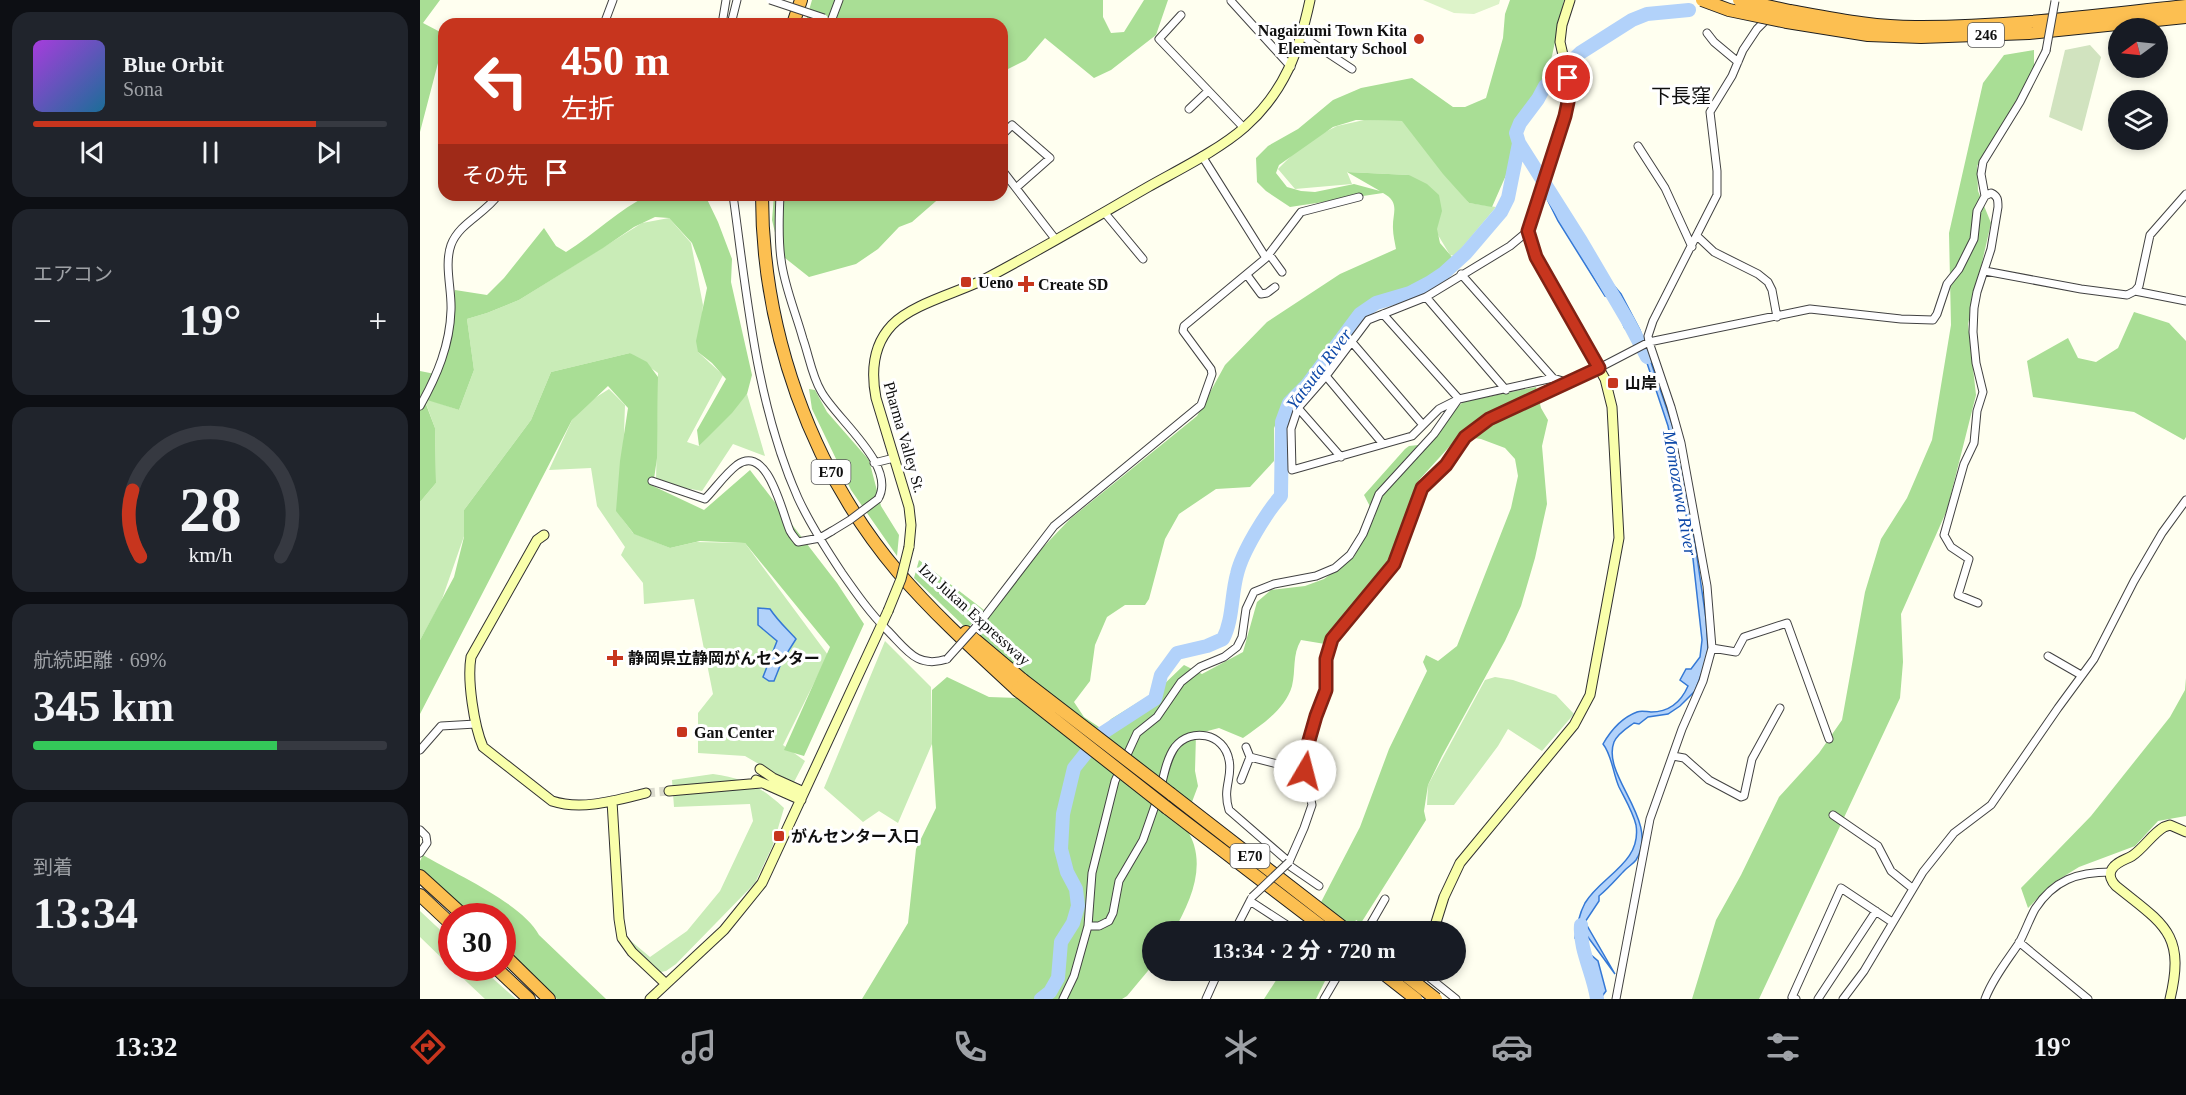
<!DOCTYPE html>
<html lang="ja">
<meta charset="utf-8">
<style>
body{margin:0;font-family:"Times New Roman","Noto Sans JP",serif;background:#20242c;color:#f1f3f6;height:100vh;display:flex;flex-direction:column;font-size:22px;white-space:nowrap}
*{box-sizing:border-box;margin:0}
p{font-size:20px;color:#9ea1a6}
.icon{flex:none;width:33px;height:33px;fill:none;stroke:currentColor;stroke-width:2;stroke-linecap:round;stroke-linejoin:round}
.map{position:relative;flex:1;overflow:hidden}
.drawer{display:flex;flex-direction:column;gap:12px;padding:12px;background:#0d0f14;width:420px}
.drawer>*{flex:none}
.banner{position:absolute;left:18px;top:18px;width:570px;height:183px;border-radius:18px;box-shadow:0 3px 9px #0003;background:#c7351e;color:#fff;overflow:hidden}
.needle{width:39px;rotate:255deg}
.tools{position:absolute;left:1688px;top:18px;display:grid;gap:12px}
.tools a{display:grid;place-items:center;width:60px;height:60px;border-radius:50%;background:#171b24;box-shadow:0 3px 9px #0003;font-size:30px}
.speed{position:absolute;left:18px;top:903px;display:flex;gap:12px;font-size:30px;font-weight:700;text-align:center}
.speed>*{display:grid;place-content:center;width:78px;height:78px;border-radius:50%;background:#171b24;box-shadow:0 3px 9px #0003;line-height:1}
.speed .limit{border:9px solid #d22;background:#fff;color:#111}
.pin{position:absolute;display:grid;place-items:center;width:51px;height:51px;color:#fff;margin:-26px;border:3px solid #fff;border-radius:50%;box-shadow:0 2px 6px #0007}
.me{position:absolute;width:66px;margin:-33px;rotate:8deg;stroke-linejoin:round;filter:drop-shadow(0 0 4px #0008)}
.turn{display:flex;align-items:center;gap:21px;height:126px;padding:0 24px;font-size:27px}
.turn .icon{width:78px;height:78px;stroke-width:2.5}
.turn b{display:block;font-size:42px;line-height:51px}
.then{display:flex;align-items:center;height:57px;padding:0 24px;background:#0003;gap:12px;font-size:22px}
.big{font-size:45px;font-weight:700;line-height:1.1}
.drawer .widget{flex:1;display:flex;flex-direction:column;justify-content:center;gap:9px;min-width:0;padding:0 21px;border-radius:18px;background:#20242c}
.drawer .dial{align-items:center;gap:0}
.dial svg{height:156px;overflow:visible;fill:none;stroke:#363941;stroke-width:7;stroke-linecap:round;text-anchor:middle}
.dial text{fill:#f1f3f6;stroke:none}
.song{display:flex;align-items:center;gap:18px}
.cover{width:72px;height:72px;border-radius:9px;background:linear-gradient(135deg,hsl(280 70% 55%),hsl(200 70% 35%))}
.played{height:6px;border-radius:3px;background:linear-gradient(90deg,#c7351e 80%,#363941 80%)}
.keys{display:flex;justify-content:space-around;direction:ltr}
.heat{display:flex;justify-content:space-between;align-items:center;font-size:33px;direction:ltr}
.charge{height:9px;border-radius:4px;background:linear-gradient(90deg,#34c759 69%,#363941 0)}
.trip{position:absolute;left:722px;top:921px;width:324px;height:60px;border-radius:30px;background:#171b24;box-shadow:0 3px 9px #0003;font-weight:700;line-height:60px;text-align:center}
.menu{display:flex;height:96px;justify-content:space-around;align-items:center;background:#090b0e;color:#9ea1a6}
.menu .icon{width:42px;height:42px}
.menu .selected{color:#c7351e}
.menu b{font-size:27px;color:#f1f3f6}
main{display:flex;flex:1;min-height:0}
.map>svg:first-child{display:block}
.green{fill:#c9ecb7}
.forest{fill:#a9de95}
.cemetery{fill:#d1e3bf}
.pitch{fill:#ddf3c9}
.water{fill:#b2d2fa;stroke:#3478d5;stroke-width:1.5}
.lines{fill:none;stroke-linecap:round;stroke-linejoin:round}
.river{stroke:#b2d2fa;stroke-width:14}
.secondary-tunnel{stroke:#dbdbce;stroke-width:9;stroke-dasharray:9 4.5;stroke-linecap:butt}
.street-casing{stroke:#424242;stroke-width:9}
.secondary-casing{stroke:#313131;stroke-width:11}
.highway-casing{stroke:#202020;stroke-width:14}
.street{stroke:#fff;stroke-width:7}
.secondary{stroke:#f9ffab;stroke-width:9}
.highway{stroke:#fcbf51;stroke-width:12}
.street-bridge-casing{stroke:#424242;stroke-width:9;stroke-linecap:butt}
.secondary-bridge-casing{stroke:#313131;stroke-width:11;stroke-linecap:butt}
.highway-bridge-casing{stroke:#202020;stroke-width:14;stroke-linecap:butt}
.street-bridge{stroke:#fff;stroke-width:7}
.secondary-bridge{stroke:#f9ffab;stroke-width:9}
.highway-bridge{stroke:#fcbf51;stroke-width:12}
.route-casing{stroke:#812214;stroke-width:15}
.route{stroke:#c7351e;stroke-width:10}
.poi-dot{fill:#c7351e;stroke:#fff;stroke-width:2}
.labels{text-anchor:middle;stroke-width:6;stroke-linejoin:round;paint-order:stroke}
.shield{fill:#fff;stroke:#575757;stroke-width:1.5}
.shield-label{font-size:15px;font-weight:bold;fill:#0f0f0f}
.poi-label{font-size:16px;font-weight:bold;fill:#0f0f0f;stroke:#fff;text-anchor:start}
.street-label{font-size:16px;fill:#0f0f0f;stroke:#fff}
.water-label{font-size:18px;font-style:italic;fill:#104aa9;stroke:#fff}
.quarter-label{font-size:20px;fill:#0f0f0f;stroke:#fff}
</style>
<main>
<section class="drawer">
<div class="widget">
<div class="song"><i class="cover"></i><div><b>Blue Orbit</b><p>Sona</p></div></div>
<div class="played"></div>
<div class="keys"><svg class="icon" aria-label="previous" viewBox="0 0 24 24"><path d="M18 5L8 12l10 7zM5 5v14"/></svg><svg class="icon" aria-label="pause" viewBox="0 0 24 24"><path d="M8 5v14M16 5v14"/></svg><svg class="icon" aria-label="next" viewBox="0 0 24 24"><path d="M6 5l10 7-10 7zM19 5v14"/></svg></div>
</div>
<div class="widget"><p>エアコン</p>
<div class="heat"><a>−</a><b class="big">19°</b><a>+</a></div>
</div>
<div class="widget dial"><svg viewBox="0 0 100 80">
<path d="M14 69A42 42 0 1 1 86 69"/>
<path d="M14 69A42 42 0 0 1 10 35" stroke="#c7351e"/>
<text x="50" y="56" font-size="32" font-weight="700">28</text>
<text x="50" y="72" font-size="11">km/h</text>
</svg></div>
<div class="widget"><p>航続距離 · 69%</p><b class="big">345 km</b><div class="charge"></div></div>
<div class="widget"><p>到着</p><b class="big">13:34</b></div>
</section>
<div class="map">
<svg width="1766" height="999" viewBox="0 0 1766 999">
<rect width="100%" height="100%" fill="#fffff0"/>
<path class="green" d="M944,120L983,121L1049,203L1076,207L1035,256L1030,255L1015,230L989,175L927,172L932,184L875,189L858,169L885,142L917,126Z
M249,218L271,243L283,305L278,352L303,375L267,442L279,446L327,394L345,456L313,444L282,491L236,483L238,373L210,353L131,372L111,420L44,510L49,522L21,602L0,640V502L16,483L15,428L4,398L39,410L54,370L47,319L67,313L99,300L222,223Z
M189,389L205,405L201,517L213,533L250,548L276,542L325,543L408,655L363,745L385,761L373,784L325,756L278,753V713L293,694L274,599L224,604L223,583L201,555L205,547L177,506L171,468L129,470L152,420L167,403Z
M465,641L511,687L512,744L478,823L459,811L443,822L404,788Z
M1075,677L1093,680L1136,695L1154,714L1122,751L1088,729L1078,746L1034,805H1007L1008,785L1065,680Z
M293,774C325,779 339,785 364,808L353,845L335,883L256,964L246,971L236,973L205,936L230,957L267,931L300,891L333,821L330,804L254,807L252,780Z
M0,911L31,940V967L0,937Z
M32,968H61L96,999H65Z"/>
<path class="forest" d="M0,0H20L3,23L24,34V40L0,132Z
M392,0H683V17L691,33L704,32L724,0H748L736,35L691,70L674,78L625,38L606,60L582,72V24H385Z
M1090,0H1144L1132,56L1114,105L1095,122L1094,157L1072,207L1049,203L1023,174L982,121L936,120L913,127L859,165L856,173L867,187L881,191L895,192L934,184L960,191L927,172L989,175L1007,184L1019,195L1022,211L1017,229L1020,243L1032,257L1027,264L1006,285L941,307L866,402L854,428V461L830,487L796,489L759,514L745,539L729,599L725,605H705L687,617L675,645L670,681L654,702L664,717L682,729L691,719L738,690L764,665L782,674L823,652L837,602L851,590L885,586L904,579L934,557L955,516L944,495L985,449L989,446L1008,444L1030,414L1043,402L1116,387L1121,408L1128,420L1122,446L1127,504L1115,558L1101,606L1085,641L1022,756L1008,785L1004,811L1006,820L941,923L936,920L930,931H886L940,827L969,749L1007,671L1003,662L1006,655L1018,661L1037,646L1091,508L1098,476L1095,459L1085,448L1061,439L1039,436L999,480L983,533L968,564L921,619L905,644L881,640C872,655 876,670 872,686C865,710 841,725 823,738L799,728L776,734L775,771L778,786L764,823C767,830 772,838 774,845C783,875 768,905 754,931L732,932V966L707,996L702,999H442L488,923L496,849L516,808L512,744V690L527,677L569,697L599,698L555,635L608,563L650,519L777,416L805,365L847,322L920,274L976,249C975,243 973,235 973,229C972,213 981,203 963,193L870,207L846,191L837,182L836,158L848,146L878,129L913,100L941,88L992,78L1033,107H1045L1066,98L1083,38L1085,14Z
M1614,50V71L1557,166L1558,191L1571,223L1548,324L1556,395L1527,510L1481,614L1483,662L1480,698L1339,999H1272L1296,920L1321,875L1359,797L1399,753L1422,720L1445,592L1461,539L1487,498L1512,440L1531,325L1529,233L1563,83L1584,55Z
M229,195H285L298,222L312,259L311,282L332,375L327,394L312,413L279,446L277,430L306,379L292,363L278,352L276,341L287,288L280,264L272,243L249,218L235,217L214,227L183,248L99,300L67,313L47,319L54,370L39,410L4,399L15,428L16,483L0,502V371L15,374L27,343L35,290L67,295L84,278L124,228L136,246L146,252C175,234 199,209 229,195Z
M354,195H523L492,222L479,227L458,249L436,264L389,277L360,254L352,220Z
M1714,312L1749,323L1766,341V437L1764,440L1714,412L1613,397L1607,361L1648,338L1658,358L1676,362L1698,348Z
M210,353L227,362L238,377L237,458L233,486L284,510L330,470L417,583L444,624L384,756L364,750L410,647L325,543L280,541L250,548L214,534L196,511L200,461L208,408L188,386L152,420L0,714V640L34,577L44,537V510L111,420L131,372Z
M389,389L395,390L407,412L449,460L461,506L479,535L477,556L431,490L392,409Z
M499,560L564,610L547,629L494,578Z
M1766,678V816L1738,821L1715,846L1659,867L1633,883L1608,908L1601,888L1671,816L1750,717L1765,690Z
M3,855C35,874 102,903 119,935L186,999H137L83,946L82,916H51L0,870V861Z
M862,971V970L910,971L896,999H844Z"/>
<path class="cemetery" d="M1670,45L1681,57L1662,131L1629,117L1645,50Z"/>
<path class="pitch" d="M1003,0H1080L1079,4L1054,14L1034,13Z"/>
<path class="water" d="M1127,193L1138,215L1165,257L1180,269L1201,294L1220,330L1256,436L1267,488L1286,619L1288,650L1283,670L1275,691L1260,706L1248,714L1228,717L1219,724L1214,723C1207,728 1198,733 1194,742C1181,776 1241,821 1216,860C1213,864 1209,866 1205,870C1197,878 1189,888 1179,896V901L1165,922L1195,974L1165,933L1170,954L1178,961L1186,991L1180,999H1176L1179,993C1173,976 1174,945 1155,938C1157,926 1159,914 1165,903C1181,876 1222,863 1216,825C1213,812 1205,799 1199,787C1193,774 1192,755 1183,744C1191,730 1201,718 1217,712C1222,710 1227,712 1231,712C1250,712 1261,702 1268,686L1260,680L1266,669H1271L1280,657L1282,640L1272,550L1268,540L1266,514L1248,426L1215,327L1200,301L1201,313L1205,329L1192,298L1185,296L1138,221L1125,195Z
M338,608L350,609C358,621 367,629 376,639L362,661L354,681H349L343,677L357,641L338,625Z"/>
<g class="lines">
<path class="river" d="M1227,357L1208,321L1161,241L1099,143L1096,133L1100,123L1118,99L1125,86L1160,53L1212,20L1227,14L1269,10
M1161,925C1159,949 1174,975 1177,999
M621,999L630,992L638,978L641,942L653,923L658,906L656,889L647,872L641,849L643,814L654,768L681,734L735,699L741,675L757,653L787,646L803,639C813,620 811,596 817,574C822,552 846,513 861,496L862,422L869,403L887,385L940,314L956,303L990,293L1009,283L1024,273L1046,253L1081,212L1088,198L1099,143"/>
<path class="secondary-tunnel" d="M226,793L249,791"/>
<g class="street-casing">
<path id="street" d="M811,1L871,67
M761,15L739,39L824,128
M184,24L193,0
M302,24L306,0
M311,24L317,0
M410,24L419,0
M1287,33L1294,42L1318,62
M882,36L932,69
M769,109L788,91
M582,135L592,125L630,158L596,188
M1218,146L1245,188L1272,247
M582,170L636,240
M313,195C327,296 336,404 378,498C390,524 406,549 422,573C436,593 450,613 467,630C487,650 497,669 527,659
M360,195C359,216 358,238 361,259C364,286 376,313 383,339C389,356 392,376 401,391C415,418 478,466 458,499
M1565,196L1561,174L1563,162L1600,102L1626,51
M684,212L723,259
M1108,231L1090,246L1006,297L948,320L906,376L878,408L871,429L872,470L992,436L1019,409L1039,399L1133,378L1146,382L1179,368L1229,342L1390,309L1481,319L1513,320L1517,314L1527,284L1539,269L1554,239L1557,211L1565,196L1571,193C1578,196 1578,200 1578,207L1571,249L1557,292L1554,308L1553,332L1556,363L1563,392L1557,411L1554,443L1544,464L1524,535L1531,547L1549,559L1538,595L1558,603
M1277,236L1294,252L1338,274L1348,282L1352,290L1357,317
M849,254L862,272
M846,258L881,212L939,197
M1565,271L1661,289L1707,295L1715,291L1766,301
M1041,274L1133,378
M827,275L841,294L847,293L855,287
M1715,291L1719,286L1730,235L1766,194
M1006,297L1086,390
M963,314L1039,399
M931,341L1003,425
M906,376L963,444
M0,406C17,376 30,345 31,310C32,290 24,265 31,245C39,223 65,214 78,195
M878,408L921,457
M454,463L474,458
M232,481L285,499C295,489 305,474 317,465C348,443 362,513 370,531C372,535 375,538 378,542L400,538L412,531
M562,620L634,526L781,405L792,374L791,369L763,331L764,326L846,258L782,156
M1292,648L1316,652L1324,637L1367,623L1409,739
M1628,656L1661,675
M826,747L830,757
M0,750L21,726L56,724
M1253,756L1264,758L1289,780L1321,797L1324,796L1332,759L1360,708
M821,780L830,757L885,771
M741,787C744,774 747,758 755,747C771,727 804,733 809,760C813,778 802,787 809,810L869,862L884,828L892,805L885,771L884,758L896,716L906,690V659L912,639L974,564L1002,487L1026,465L1045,437L1069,419L1146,382
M1413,815L1458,846L1471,871L1492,888
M0,830L6,836L7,843L0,853
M867,864L899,886
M830,901L873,929
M668,926H679L689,921L693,913L699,881L723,840L738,797
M814,932L831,899
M946,932L965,899
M1599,942L1668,999
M1000,970L1036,999
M643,999L654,976L668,926L672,873L695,781L717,733L737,717L761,682L780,667L804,657L817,647L822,637L826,609L834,592L854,584L896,576L915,568L930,555L943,534L959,494L1014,434L1037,401
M786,999L799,970
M904,999L921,970
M1196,999L1230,819L1262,729L1283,681L1292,648L1287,586L1261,443L1251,407L1229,342L1228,336L1233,321L1297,195V171L1290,112L1312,76L1323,50L1337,29L1349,17
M1376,999L1372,997L1421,888L1472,922
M1398,999L1456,911
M1423,999L1444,971L1503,872L1534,833L1571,805L1638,708L1674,659L1714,581L1742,533L1766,500
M1565,999C1573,978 1587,961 1599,943C1605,932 1609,920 1615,909C1634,880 1657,872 1691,872"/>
</g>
<g class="secondary-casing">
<path id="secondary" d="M124,535L117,540L51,657C47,680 54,726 63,747L132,801C162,811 197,800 226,793
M489,547L491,525L489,507L456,398C451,372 453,345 472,325C492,304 537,293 565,279C620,250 674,218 728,187C758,170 799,150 825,127C865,91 879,51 890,0
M340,769L353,778L384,792
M336,780L381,800
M249,791L341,783
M192,801L199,919L202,938L212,952L246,984
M1013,932L1024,897L1040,863L1154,725L1170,695L1199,538L1192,407L1185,379L1116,257L1108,231L1148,102V77L1140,42L1142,25L1150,0
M995,988L1001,970
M230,999L304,930L342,883L468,611
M1750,999C1766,933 1743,924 1696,886C1692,882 1688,875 1692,869C1696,862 1705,860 1712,856C1724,848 1732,834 1744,827L1750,825L1766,832"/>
</g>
<g class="highway-casing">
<path id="highway" d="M1370,11C1414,19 1457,28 1502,27C1590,27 1678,15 1766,6
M1367,22L1448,35L1501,37L1609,33L1766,17
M373,24L381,0
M342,195C342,330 390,468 478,572C514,614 556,652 597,690
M546,632L603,680
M751,794L929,932
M747,808L909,932
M0,876L44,916
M0,895L32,925
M82,953L129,999
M76,968L109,999"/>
</g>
<use href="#street" class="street"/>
<use href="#secondary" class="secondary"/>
<use href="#highway" class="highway"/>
<g class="street-bridge-casing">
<path id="street-bridge" d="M350,0L404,18
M1626,51L1635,1
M412,531L430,520L458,499
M527,659L562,620
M832,897L869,862"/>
</g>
<g class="secondary-bridge-casing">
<path id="secondary-bridge" d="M468,611L481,579L489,547"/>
</g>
<g class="highway-bridge-casing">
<path id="highway-bridge" d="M1282,0L1309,10L1367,22
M1319,0L1370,11
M603,680L751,794
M597,690L747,808
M959,970L996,999
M979,970L1016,999"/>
</g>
<use href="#street-bridge" class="street-bridge"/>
<use href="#secondary-bridge" class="secondary-bridge"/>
<use href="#highway-bridge" class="highway-bridge"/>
</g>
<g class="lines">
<g class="route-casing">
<path id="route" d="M885,771L884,758L896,716L906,690V659L912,639L974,564L1002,488L1026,465L1045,437L1069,419L1179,368L1116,257L1108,231L1145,116L1148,102V78"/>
</g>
<use href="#route" class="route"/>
</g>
<g class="poi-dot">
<circle cx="999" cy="39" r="6"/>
<rect x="540" y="276" width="12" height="12" rx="3"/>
<path d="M603 275h6v6h6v6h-6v6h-6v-6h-6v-6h6z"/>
<rect x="1187" y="377" width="12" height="12" rx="3"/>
<path d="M192 649h6v6h6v6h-6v6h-6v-6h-6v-6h6z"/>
<rect x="256" y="726" width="12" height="12" rx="3"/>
<rect x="353" y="830" width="12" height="12" rx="3"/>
</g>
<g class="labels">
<g class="shield">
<rect x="1548" y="23" width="36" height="24" rx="4.5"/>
<rect x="391.5" y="460" width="39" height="24" rx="4.5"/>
<rect x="810.5" y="844" width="39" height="24" rx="4.5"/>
</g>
<g class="shield-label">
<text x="1566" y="40">246</text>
<text x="411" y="477">E70</text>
<text x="830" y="861">E70</text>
</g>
<g class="poi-label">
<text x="987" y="36" text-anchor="end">Nagaizumi Town Kita<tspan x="987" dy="18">Elementary School</tspan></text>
<text x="558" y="288">Ueno</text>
<text x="618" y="290">Create SD</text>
<text x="1205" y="389">山岸</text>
<text x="208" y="664">静岡県立静岡がんセンター</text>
<text x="274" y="738">Gan Center</text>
<text x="371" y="842">がんセンター入口</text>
</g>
<g class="street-label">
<text transform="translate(485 437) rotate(74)" y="6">Pharma Valley St.</text>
<text transform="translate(555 614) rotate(42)" y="6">Izu Jukan Expressway</text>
</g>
<g class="water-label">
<text transform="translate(899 369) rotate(-53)" y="6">Yatsuta River</text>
<text transform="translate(1260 493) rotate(80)" y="6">Momozawa River</text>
</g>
<g class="quarter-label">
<text x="1261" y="103">下長窪</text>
</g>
</g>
</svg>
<div class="tools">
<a><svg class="needle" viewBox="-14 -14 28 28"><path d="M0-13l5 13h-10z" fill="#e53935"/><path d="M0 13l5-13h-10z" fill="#9ea1a6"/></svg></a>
<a><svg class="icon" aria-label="layers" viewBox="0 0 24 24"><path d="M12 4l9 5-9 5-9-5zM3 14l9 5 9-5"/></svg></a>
</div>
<div class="speed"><div class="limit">30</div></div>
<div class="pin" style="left:1148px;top:78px;background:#d93025"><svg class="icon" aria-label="arrive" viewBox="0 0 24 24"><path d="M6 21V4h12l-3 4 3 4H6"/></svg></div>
<svg class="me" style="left:885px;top:771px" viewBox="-20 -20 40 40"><circle r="19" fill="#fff"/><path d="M0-13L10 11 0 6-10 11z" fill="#c7351e"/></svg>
<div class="trip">13:34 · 2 分 · 720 m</div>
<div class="banner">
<div class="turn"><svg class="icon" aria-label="left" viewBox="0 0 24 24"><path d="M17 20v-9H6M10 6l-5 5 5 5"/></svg><div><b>450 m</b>左折</div></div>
<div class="then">その先<svg class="icon" aria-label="arrive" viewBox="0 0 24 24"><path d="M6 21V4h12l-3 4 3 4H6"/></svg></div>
</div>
</div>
</main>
<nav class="menu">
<b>13:32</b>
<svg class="icon selected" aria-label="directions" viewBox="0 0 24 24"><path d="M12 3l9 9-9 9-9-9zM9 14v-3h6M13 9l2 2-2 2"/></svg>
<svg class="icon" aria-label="music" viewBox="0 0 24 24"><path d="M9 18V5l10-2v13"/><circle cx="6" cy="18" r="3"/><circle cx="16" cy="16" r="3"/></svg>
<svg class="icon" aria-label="phone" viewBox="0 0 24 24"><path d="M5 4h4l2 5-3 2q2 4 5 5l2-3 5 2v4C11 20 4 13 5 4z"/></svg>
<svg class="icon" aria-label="climate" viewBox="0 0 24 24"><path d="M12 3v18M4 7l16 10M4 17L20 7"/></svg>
<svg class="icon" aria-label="car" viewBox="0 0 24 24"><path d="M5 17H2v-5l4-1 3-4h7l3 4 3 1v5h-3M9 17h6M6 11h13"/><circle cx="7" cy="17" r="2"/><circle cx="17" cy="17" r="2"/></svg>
<svg class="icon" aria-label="filters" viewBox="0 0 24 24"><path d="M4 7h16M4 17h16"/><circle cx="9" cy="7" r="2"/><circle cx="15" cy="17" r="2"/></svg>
<b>19°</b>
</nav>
